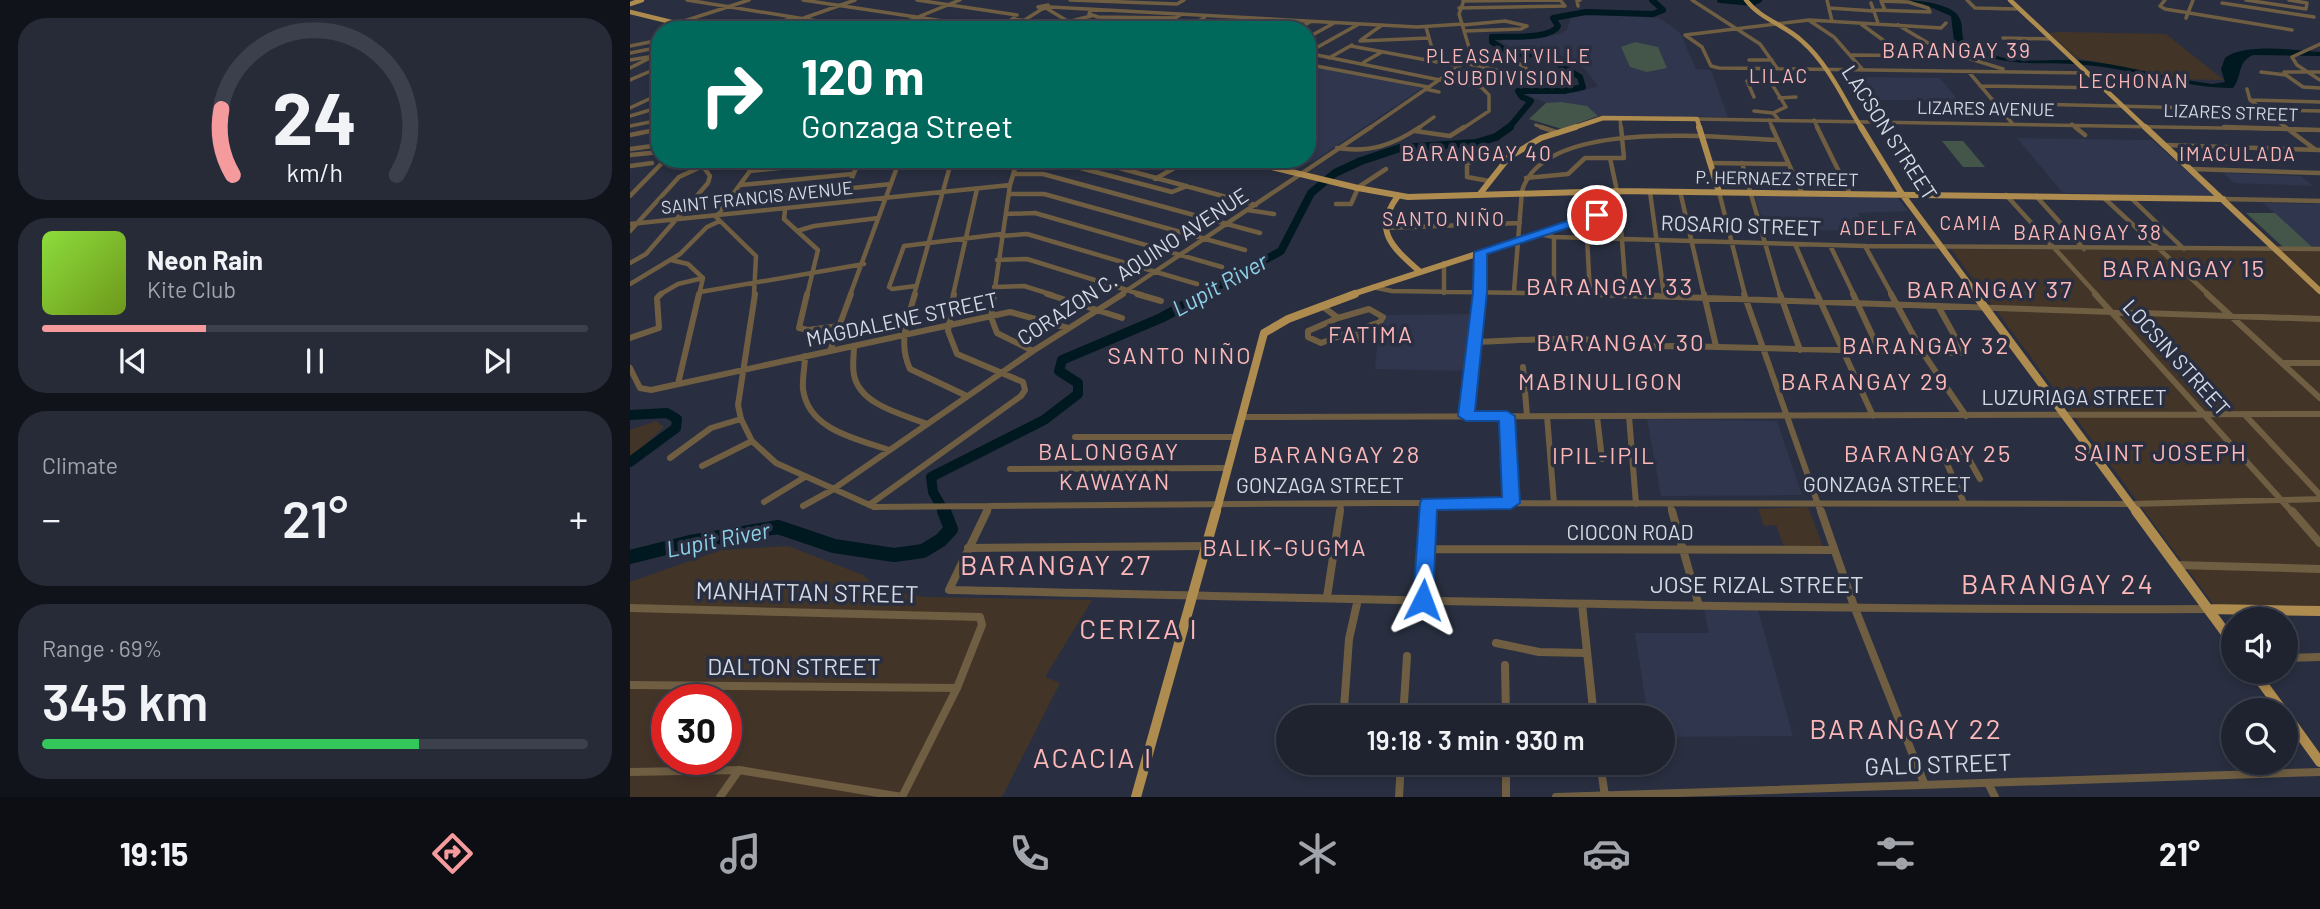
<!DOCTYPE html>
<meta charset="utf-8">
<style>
body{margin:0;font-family:Barlow,sans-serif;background:#272b38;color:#f1f3f6;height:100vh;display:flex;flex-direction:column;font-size:26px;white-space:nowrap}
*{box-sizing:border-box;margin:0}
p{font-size:23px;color:#a1a4ab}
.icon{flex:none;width:38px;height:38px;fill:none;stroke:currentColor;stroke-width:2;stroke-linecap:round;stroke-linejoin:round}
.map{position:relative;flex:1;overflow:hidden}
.panel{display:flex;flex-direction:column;gap:18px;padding:18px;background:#11131a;width:630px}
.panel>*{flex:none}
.top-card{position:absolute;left:21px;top:21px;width:665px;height:147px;border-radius:28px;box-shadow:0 4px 10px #0003,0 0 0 2px #3c404c;background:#00695c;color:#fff;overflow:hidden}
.buttons{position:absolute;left:1591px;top:607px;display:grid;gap:14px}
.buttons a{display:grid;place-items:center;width:77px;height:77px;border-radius:50%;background:#1f2330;box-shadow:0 4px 10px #0003,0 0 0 2px #3c404c;font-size:35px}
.speed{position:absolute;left:21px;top:684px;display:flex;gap:14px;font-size:35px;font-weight:700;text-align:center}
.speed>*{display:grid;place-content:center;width:91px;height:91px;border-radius:50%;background:#1f2330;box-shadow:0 4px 10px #0003,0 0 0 2px #3c404c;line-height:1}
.speed .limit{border:10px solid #d22;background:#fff;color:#111}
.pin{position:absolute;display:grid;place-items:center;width:60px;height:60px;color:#fff;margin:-30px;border:4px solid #fff;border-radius:50%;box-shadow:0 2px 7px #0007}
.me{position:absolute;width:77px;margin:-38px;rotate:3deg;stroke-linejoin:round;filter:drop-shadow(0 0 5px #0008)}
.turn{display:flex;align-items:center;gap:24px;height:147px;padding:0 35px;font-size:32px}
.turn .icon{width:91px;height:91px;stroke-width:2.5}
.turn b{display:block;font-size:49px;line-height:60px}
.big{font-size:52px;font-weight:600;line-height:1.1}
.panel .card{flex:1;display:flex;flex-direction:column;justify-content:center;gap:10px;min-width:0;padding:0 24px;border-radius:28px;background:#272b38}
.panel .dial{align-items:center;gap:0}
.dial svg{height:182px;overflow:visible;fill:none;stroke:#3c404c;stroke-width:7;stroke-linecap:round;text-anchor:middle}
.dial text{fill:#f1f3f6;stroke:none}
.song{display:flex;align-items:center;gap:21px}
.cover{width:84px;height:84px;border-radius:10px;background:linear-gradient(135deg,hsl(90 70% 55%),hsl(80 70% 35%))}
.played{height:7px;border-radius:4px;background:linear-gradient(90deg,#f59b9e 30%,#3c404c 30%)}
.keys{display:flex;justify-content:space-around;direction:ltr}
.heat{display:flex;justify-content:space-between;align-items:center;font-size:38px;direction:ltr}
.charge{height:10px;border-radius:5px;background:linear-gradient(90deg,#34c759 69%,#3c404c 0)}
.trip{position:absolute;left:646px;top:705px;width:399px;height:70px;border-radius:35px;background:#1f2330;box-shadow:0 4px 10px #0003,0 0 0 2px #3c404c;font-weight:600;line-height:70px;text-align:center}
.dock{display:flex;height:112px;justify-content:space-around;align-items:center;background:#0c0e13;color:#a1a4ab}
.dock .icon{width:49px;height:49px}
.dock .active{color:#f59b9e}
.dock b{font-size:32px;color:#f1f3f6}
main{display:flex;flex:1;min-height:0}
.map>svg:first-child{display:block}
.commercial{fill:#433428;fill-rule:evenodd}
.built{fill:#2f364e}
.green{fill:#435649}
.water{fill:#001820}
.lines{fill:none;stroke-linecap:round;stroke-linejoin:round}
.river-far3{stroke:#001820;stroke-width:6}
.river-far2{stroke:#001820;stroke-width:8}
.river-far1{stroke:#001820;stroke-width:10}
.river{stroke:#001820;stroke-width:14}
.minor-far3{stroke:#6f5e42;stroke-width:3.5}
.minor-far2{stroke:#6f5e42;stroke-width:4.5}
.minor-far1{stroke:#6f5e42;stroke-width:6}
.minor{stroke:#6f5e42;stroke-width:8}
.major-far3{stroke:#ae8b4e;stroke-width:4.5}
.major-far2{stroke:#ae8b4e;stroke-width:6}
.major-far1{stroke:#ae8b4e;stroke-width:8}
.major{stroke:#ae8b4e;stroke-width:10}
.route{fill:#1a73e8;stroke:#114b97;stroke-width:2}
.labels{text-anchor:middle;stroke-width:7;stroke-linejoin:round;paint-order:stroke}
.far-street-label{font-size:18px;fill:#d5d9e4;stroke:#292f40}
.far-neighbourhood-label{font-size:19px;letter-spacing:2px;fill:#fcb7b8;stroke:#292f40}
.far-quarter-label{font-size:21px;letter-spacing:2px;fill:#fcb7b8;stroke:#292f40}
.street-label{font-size:21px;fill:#d5d9e4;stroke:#292f40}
.water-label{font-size:23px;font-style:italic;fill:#8cd1e8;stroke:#292f40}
.neighbourhood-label{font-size:23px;letter-spacing:2px;fill:#fcb7b8;stroke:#292f40}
.quarter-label{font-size:24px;letter-spacing:2px;fill:#fcb7b8;stroke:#292f40}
.near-street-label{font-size:24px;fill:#d5d9e4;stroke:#292f40}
.near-quarter-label{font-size:28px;letter-spacing:2px;fill:#fcb7b8;stroke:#292f40}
.near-neighbourhood-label{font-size:28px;letter-spacing:2px;fill:#fcb7b8;stroke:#292f40}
</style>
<main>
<section class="panel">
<div class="card dial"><svg viewBox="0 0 100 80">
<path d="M14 69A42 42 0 1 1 86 69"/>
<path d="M14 69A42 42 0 0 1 9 40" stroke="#f59b9e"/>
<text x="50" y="56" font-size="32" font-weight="700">24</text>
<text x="50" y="72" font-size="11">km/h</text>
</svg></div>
<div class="card">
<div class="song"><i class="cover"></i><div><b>Neon Rain</b><p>Kite Club</p></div></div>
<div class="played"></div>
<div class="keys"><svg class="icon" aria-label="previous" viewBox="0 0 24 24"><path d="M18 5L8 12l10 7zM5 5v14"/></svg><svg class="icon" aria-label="pause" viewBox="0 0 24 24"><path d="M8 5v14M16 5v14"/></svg><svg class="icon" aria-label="next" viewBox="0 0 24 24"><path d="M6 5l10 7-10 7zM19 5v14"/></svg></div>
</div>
<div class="card"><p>Climate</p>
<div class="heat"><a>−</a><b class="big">21°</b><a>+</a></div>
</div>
<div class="card"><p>Range · 69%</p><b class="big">345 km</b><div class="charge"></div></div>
</section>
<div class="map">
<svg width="1690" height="797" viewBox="0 0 1690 797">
<rect width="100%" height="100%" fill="#292f40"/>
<path class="commercial" d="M1430,32L1536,34L1594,80L1547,79L1447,58L1419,33Z
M1321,249L1690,251V606L1584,605Z
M26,421L34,427L0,458V430Z
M1178,507L1193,547H1154L1146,525L1134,526L1128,509Z
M158,546L233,575L247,588L294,597L462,600L415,677L430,683L372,797H0V582L91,550ZM37,700H96V760H37Z"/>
<path class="built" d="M955,14L1029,18L1040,25L1050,33L1066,69L1081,70L1098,117L968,116L932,129L899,119L916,103L898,95L899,91L930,94L947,92L968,86L955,69L934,56L882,49L873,43L871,37H912L929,34L937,30L941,17Z
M677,62L792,88L682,162L657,165L633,159H677Z
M1221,77L1310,78L1328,100H1229L1220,87Z
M1387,138L1522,140L1586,197L1436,193L1431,191Z
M1593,173L1671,176L1683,186L1604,183Z
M1124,194L1266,196L1278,211L1228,213L1236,230H1136Z
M1633,203L1690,204V247H1682Z
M844,314L839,371L745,369L750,315Z
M1017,419L1147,421L1172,495L1031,496Z
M1074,610H1128L1163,736L1033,737L1032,718L1018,717L1005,633H1079Z"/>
<path class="green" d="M1005,42L1028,47L1037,68L1017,72L1000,67L991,47Z
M931,102L957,106L968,116L932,129L899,119L916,103Z
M1312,141H1333L1355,167H1333Z
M1616,213H1645L1682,247H1653Z"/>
<path class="water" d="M1272,0C1286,0 1324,3 1330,19C1333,26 1331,33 1334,41C1382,72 1415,55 1465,62C1505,67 1543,80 1583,84L1595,82L1591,69L1595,58C1613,43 1667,50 1690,52V56L1623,55C1606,63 1613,76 1603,88C1555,88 1512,71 1465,66C1406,58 1381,74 1324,41L1321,16L1293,4Z"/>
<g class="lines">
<path class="river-far3" d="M1090,0L1122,3L1129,0
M878,129L901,101L892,97L888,91H934L953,87L950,77L914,55L880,53L862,42V37C878,36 920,40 928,26L923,18L956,12L1023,14L1033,10L1022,0"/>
<path class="river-far2" d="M572,295L651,251L681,193L705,173L731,161L770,148L846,143L866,137L880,127"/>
<path class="river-far1" d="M0,415L37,413L47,419L46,428L0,462
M315,513L303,492L301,477L414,420L448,394V383L429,371L432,360L531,318L575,294"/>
<path class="river" d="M0,557L60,542L148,527L204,546L264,555L293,551L311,540L321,529L314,511"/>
<path class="minor-far3" d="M57,0L243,30
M173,0L366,29
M287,0L387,15
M440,0L547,4L554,0
M1062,0L1130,44L1147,68
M1197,0L1202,21
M1337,0L1345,8L1386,9
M1535,0L1530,6L1535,9L1662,30
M1616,0L1676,9L1677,3L1659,0
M1241,3L1248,23
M1592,3L1684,17
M948,6L947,1L950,0
M413,8L408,7L418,5L416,8L452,30
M829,8L935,6L930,0L833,1
M1199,8L1244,11
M461,9L459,14L468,17L545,18L552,14
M1244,10L1300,12
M1255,10L1251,1L1278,2L1298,8L1300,12
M174,18L225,0
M1556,18L1563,0
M382,19L406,22L418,30
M1180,21L1204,37L1232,69
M48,23L119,0
M572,23L642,27
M562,24L574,18
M1231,24L1275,56
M833,25L875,21L897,26L891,29L834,31
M1268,25L1308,49L1373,69
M125,30L163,18
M256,30L330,0
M365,30L384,18
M379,30L412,9L420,7L787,27L833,24
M405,30L461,16
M474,30L502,26L557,30
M665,30L680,22
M1055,35L1072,47L1081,66L1089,68L1457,73
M1055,35L1179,20L1311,28L1316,23
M677,38L704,23
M1373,38L1420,39
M731,40L752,25
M730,41L798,38
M1690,44L1662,57L1667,65L1690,80
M0,46L30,40
M721,46L829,66
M0,53L30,47
M677,53L810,80
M677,53L729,24
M1222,55L1321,56
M699,58L722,45
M0,60L30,55
M795,60L803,52L796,27
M1119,60H1142
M734,62L752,52
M834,63L898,77L906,75L885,61L841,54
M686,66L798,87
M0,68L20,58
M1338,71L1382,123
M1631,72L1656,75L1673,87L1690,88
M1654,72H1690
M811,79L851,87L859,95V111L832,129
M0,80L30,67
M1350,86L1474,88
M795,89L809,92
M1617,89L1620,100L1658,129
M1124,97L1117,81H1140L1156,107L1143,113L1149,120
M1149,98L1166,97
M1620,100L1690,102
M1365,103L1690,111
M0,108L30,94
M1124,111L1143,113
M0,116L30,107
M990,118L991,129
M1067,119L1646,129
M1139,120L1143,129
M1184,120L1188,129
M1442,124L1447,129
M906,125L916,129
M0,126L30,120
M738,129L838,60L841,54L829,14L834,0
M787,129L804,117"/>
<path class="minor-far2" d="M911,127L929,133
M1142,127L1172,193
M1187,127L1220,194
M1445,127L1455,135
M1594,127L1690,130
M1655,127L1686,150
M785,131L820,136L834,127
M0,135L30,129
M1535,145L1690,150
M707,148C740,153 763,145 790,127
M0,149L30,145
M0,155L30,152
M848,158L837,164V177L859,181
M980,158L987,191
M416,159L542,192L557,186
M456,159L626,205
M1080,163L1157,164
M1112,163L1150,295
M0,166L22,163
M1561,169L1690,173
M120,171L229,160
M383,174H413L630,233
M896,178L938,174L955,158H994L991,127
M525,179L560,159
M111,185L222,174
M727,188L756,169
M217,189L230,159
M1050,191L1074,295
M1020,192L1034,295
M1089,192L1115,295
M379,194H414L615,250
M1376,195L1467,295
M0,196L32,163L63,159
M1406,196L1454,249
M1473,197L1579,295
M1501,198L1554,249
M1593,199L1690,201
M98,201L261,184
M706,204H721L728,188
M985,208L990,213L996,294
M155,210L154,219L188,250L177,295
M618,210L644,214
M376,214L405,213L592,267
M86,217L126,256L124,295
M86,217L120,171L115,159
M956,219L960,293
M0,224L380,185
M755,228L890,223
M0,231L49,177L73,166
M167,231L184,226L248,218
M909,234L924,237L1235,246L1690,249
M371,236L397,234L567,284
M924,237V292
M1165,244L1187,295
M1200,245L1224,295
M1235,246L1262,295
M41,260L58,264L73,278L69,295
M367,260L397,259L513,295
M0,263L16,254L78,183L80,176L69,161L63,159
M814,263V293
M0,284L50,254L77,227L90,221
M286,286L262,289L259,287L274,246L372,234
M364,287L394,286L423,295
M742,287L762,291L1028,295
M884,291L892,191C914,117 1087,138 1147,140
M70,292L234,264
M29,295L48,284L73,278
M220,295L270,159
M284,295L322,159
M323,295L347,189
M364,295L380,185L386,165L396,159
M490,295L741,127
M850,295L851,252"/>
<path class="minor-far1" d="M125,294L108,405L111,419L122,441L146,463L244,507L748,503L1502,504L1690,499
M177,294L169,328L178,330L209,326
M285,294C277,320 268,343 280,369L337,396
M364,294L361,317L367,333L403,351
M417,294L492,318
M507,294L531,301
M960,294L1690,319
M1074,294L1086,346
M1114,294L1191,513
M1150,294L1170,350
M1187,294L1243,416
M1223,294L1250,352
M1261,294L1293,353L1336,416
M1465,294L1663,513
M1577,294L1690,398
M692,306L708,318L739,309L753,317L750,322L721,332L729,339
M708,318L678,331V337L691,343L721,332
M0,338L29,328L27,298L31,294
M844,342C884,341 923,337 963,340L969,347L1048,346L1334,353L1308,306
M224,346C224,355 222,366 224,375C230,405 272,414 297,424
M200,351L221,294
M175,356C175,367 172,379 173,389C178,430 227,439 259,450
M1653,363H1690
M893,367L897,416
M0,368L10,388L21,390L380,312L438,328
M48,384L69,294
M1615,415L1690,495
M836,416L850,294
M877,416L881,503
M917,416L924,503
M967,416L972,459
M999,416L1006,504
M611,417L1690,414
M445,437H606
M40,458L81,428L111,419
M72,466L122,441
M380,469L598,468
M134,502L175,477
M1334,503L1312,452H1335L1350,479
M1040,504L1042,513
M239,505L391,396L395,390L393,382L327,354L318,331L324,294
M173,506L202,490L403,351L493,294
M356,513L360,506
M710,513L711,504
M798,513L799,503"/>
<path class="minor" d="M357,511L319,590C738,599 1158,611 1577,609
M1042,511L1069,606
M1191,511L1224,606L1294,783
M1662,511L1690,543
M338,548L577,546
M796,549L1204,550
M1546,565L1690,569
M697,597L710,511
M793,600L798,511
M952,604L964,718
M0,608L350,617L352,625L327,688L272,797
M866,643L909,652L955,653
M1656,658L1690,657
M875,665L876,718
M0,685L327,688
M714,708L719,639L728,599
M773,718L777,656
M876,763V797
M970,763L975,796
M0,772L109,770L272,797
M1358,783L1365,797
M90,797L109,770
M769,797L771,763
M926,797L1690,772"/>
<path class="major-far3" d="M1116,0C1131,20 1156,25 1173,42C1198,64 1214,100 1232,129
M1380,0L1517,129
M0,4L12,0
M0,12L74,30
M940,129L973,118L1067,119L1070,129"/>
<path class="major-far2" d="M1069,127L1089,192
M1231,127L1272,194L1347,295
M1515,127L1690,291
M608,159L728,188L778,197L987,191L1593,199
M849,195L879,157L911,138L946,127
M768,196C742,230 762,247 789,271
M720,295L976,212L988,205L987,191"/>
<path class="major-far1" d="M1345,294L1507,513
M586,513L634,333L658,319L725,294"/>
<path class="major" d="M1506,511L1603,643
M1578,609L1690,611
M1624,672L1652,710
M1656,715L1690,762
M506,797L586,511"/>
</g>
<path class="route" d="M967,211L972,212V217L857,254V292L845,411H877L885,416L890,503L881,509L807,510L803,600L800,605L793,607L786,605L783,600L790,503L792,499L872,497L869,421H836L828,416L843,292L844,252Z"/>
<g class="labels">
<g class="far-street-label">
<text transform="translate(1356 109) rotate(1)" y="6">LIZARES AVENUE</text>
<text transform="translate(1601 113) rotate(2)" y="6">LIZARES STREET</text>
<text transform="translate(1147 179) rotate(1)" y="6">P. HERNAEZ STREET</text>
<text transform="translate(127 198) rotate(-6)" y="6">SAINT FRANCIS AVENUE</text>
</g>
<g class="far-neighbourhood-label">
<text x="879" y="63">PLEASANTVILLE<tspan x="879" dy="22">SUBDIVISION</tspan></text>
<text x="1149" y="83">LILAC</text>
<text x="1504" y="88">LECHONAN</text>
<text x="1608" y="161">IMACULADA</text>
<text x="814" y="226">SANTO NIÑO</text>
<text x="1341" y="230">CAMIA</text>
<text x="1249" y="235">ADELFA</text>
</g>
<g class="far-quarter-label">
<text x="1327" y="58">BARANGAY 39</text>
<text x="847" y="161">BARANGAY 40</text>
<text x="1458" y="240">BARANGAY 38</text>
</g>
<g class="street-label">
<text transform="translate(1259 133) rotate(57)" y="7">LACSON STREET</text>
<text transform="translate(1111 226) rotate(2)" y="7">ROSARIO STREET</text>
<text transform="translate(503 267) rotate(-33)" y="7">CORAZON C. AQUINO AVENUE</text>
<text transform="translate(272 320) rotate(-12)" y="7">MAGDALENE STREET</text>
<text transform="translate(1546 358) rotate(48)" y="7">LOCSIN STREET</text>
<text x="1444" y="405">LUZURIAGA STREET</text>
<text x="1257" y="492">GONZAGA STREET</text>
<text x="690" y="493">GONZAGA STREET</text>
<text x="1000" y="540">CIOCON ROAD</text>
</g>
<g class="water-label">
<text transform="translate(590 285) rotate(-29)" y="8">Lupit River</text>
<text transform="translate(88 540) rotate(-11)" y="8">Lupit River</text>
</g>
<g class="neighbourhood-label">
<text x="741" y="343">FATIMA</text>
<text x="550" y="364">SANTO NIÑO</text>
<text x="971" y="390">MABINULIGON</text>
<text x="479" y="460">BALONGGAY</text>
<text x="1531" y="461">SAINT JOSEPH</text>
<text x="974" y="464">IPIL-IPIL</text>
<text x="485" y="490">KAWAYAN</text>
<text x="655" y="556">BALIK-GUGMA</text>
</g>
<g class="quarter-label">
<text x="1554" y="277">BARANGAY 15</text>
<text x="980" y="295">BARANGAY 33</text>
<text x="1360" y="298">BARANGAY 37</text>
<text x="991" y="351">BARANGAY 30</text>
<text x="1296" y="354">BARANGAY 32</text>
<text x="1235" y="390">BARANGAY 29</text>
<text x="1298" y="462">BARANGAY 25</text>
<text x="707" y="463">BARANGAY 28</text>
</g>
<g class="near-street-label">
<text x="1127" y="593">JOSE RIZAL STREET</text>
<text transform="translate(177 593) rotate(1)" y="8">MANHATTAN STREET</text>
<text x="164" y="675">DALTON STREET</text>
<text transform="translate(1308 765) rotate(-2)" y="8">GALO STREET</text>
</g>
<g class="near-quarter-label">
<text x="426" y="575">BARANGAY 27</text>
<text x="1428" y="594">BARANGAY 24</text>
<text x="1276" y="739">BARANGAY 22</text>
</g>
<g class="near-neighbourhood-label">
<text x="509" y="639">CERIZA I</text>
<text x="463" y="768">ACACIA I</text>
</g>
</g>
</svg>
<div class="buttons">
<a><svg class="icon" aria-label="sound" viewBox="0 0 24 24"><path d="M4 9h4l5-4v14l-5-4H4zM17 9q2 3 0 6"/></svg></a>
<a><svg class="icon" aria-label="search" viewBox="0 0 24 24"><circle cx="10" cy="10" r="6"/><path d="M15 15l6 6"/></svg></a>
</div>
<div class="speed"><div class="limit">30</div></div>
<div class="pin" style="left:967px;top:215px;background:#d93025"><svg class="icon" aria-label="arrive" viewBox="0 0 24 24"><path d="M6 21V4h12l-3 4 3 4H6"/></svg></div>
<svg class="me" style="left:793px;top:600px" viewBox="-20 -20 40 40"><path d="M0-17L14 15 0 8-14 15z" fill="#1a73e8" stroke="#fff" stroke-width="4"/></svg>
<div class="trip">19:18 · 3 min · 930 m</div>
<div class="top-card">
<div class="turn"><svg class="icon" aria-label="right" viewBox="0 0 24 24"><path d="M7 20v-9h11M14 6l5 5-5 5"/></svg><div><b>120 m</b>Gonzaga Street</div></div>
</div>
</div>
</main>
<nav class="dock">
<b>19:15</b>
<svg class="icon active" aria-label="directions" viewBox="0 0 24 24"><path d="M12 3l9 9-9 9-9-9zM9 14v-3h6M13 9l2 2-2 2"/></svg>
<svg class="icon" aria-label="music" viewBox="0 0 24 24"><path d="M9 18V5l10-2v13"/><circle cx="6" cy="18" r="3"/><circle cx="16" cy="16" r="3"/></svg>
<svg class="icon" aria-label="phone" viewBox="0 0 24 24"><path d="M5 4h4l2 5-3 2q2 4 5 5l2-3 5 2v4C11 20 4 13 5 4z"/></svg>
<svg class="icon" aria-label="climate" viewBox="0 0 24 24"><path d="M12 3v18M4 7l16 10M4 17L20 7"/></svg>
<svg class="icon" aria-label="car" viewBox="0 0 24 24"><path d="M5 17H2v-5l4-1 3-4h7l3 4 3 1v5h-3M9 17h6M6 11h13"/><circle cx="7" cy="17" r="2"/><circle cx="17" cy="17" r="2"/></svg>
<svg class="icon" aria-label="filters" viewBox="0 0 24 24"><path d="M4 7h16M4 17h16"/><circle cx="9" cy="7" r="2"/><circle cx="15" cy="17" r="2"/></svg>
<b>21°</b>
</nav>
